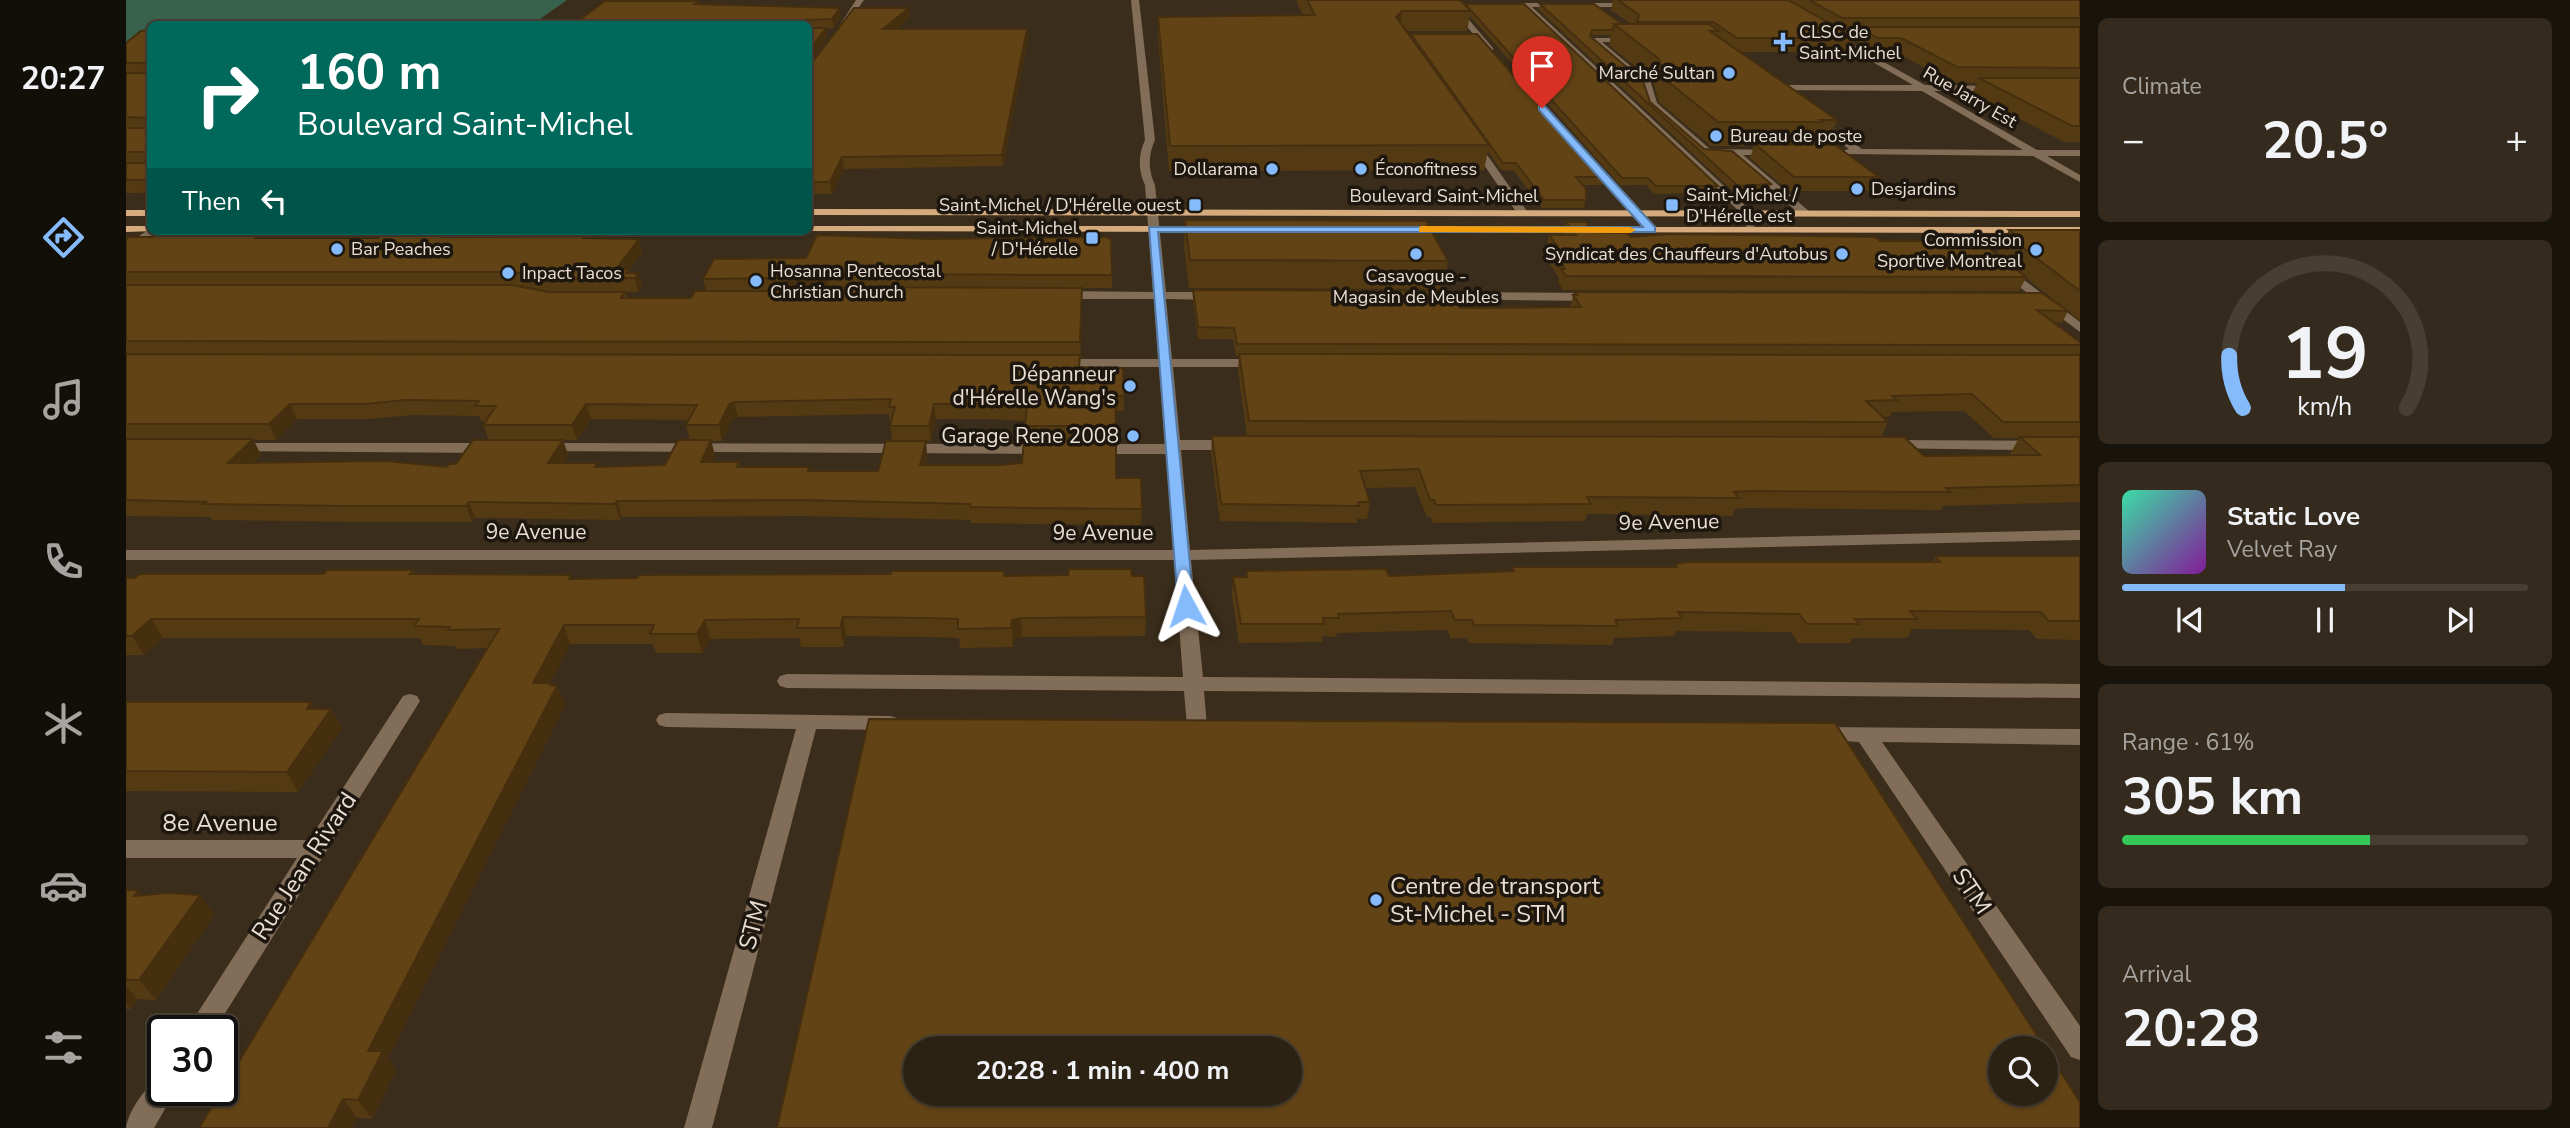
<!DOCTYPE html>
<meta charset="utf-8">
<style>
body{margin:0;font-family:"Nunito Sans",sans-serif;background:#342a1d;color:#f1f3f6;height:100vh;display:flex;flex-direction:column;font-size:26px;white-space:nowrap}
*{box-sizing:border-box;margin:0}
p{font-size:23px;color:#a6a4a0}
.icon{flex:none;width:38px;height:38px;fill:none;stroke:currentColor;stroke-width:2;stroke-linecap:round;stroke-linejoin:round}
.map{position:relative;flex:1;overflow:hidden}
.side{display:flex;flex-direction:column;gap:18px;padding:18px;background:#18130b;width:490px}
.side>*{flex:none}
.top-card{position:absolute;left:21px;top:21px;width:665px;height:214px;border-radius:10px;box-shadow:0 2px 5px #0004,0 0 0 2px #483f34;background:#00695c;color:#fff;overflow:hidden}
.tools{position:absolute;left:1862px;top:1036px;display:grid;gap:14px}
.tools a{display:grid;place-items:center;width:70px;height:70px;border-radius:50%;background:#2c2214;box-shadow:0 2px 5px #0004,0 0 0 2px #483f34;font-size:35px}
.speed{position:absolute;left:21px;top:1015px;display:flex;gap:14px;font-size:35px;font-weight:700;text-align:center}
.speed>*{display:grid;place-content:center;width:91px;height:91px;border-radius:50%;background:#2c2214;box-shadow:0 2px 5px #0004,0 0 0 2px #483f34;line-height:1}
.speed .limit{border:4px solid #111;border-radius:10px;background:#fff;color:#111}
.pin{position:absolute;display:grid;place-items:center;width:60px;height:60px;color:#fff;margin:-72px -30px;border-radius:50% 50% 50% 0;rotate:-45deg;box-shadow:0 0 7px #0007}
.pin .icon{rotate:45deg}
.me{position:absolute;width:77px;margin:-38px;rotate:355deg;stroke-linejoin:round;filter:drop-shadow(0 0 5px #0008)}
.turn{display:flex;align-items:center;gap:24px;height:147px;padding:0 35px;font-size:32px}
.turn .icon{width:91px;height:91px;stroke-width:2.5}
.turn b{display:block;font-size:49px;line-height:60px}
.then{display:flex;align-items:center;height:66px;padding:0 35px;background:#0003;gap:14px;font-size:26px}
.big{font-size:52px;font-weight:700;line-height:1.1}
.side .card{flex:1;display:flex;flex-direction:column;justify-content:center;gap:10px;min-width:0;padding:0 24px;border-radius:10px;background:#342a1d}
.side .dial{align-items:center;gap:0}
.dial svg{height:182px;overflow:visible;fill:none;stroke:#483f34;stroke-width:7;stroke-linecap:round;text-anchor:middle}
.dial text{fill:#f1f3f6;stroke:none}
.song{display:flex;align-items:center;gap:21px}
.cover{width:84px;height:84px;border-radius:10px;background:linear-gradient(135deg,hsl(160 70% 55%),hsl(290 70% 35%))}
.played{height:7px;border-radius:4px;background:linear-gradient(90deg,#86bbfb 55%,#483f34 55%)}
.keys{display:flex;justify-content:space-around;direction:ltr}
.heat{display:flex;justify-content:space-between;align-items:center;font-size:38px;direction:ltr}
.charge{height:10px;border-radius:5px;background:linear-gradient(90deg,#34c759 61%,#483f34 0)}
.trip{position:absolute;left:777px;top:1036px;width:399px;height:70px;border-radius:35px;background:#2c2214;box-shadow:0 2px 5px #0004,0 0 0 2px #483f34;font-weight:700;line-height:70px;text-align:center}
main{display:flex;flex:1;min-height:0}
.menu{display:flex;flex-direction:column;width:126px;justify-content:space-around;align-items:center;background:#120e08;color:#a6a4a0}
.menu .icon{width:49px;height:49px}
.menu .on{color:#86bbfb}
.menu b{font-size:32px;color:#f1f3f6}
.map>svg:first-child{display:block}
.green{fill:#38614e}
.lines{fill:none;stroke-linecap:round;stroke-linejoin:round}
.minor{fill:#826e58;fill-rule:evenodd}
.major{fill:#d5ab7d;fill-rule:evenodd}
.wall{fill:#543a13;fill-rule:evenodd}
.shaded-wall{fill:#452f0f}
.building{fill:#624316;stroke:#452f0f;stroke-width:2;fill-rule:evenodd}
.route{fill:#86bbfb;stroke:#577aa3;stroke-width:2}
.slow{fill:#f59e0b}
.poi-dot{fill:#86bbfb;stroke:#1d170f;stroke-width:2.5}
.labels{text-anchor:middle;stroke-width:7;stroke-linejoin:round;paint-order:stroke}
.far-poi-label{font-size:18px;fill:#e8ded3;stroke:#1d170f;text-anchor:start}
.far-street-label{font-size:18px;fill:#e8ded3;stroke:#1d170f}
.poi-label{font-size:21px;fill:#e8ded3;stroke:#1d170f;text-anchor:end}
.street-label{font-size:21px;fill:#e8ded3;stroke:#1d170f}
.near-street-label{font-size:24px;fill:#e8ded3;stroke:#1d170f}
.near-poi-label{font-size:24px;fill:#e8ded3;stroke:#1d170f;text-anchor:start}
</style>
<main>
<nav class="menu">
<b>20:27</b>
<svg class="icon on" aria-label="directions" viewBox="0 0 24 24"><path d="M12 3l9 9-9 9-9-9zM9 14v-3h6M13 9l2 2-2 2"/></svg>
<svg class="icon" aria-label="music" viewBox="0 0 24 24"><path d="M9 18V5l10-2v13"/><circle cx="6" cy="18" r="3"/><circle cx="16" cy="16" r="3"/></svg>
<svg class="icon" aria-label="phone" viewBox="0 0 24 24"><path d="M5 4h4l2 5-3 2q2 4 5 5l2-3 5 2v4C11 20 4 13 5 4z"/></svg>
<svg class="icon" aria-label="climate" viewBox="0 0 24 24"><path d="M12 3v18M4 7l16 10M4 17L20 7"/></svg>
<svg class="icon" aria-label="car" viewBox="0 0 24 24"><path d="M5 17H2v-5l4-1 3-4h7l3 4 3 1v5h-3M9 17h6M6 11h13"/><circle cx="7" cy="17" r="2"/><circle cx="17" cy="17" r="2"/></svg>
<svg class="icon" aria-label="filters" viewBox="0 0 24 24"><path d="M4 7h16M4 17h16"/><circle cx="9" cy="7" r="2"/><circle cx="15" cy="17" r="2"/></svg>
</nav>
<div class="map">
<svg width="1954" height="1128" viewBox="0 0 1954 1128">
<rect width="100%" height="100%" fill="#3b2d1b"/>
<path class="green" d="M0,0H441L407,24H24V72H0Z"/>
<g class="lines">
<path class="minor" d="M730,0H738L718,28H712Z
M1005,0H1013L1029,140C1022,155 1022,170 1029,185L1040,292H1091L1097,296L1091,300L1040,299L1046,359H1135L1142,363L1135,367H1047L1054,440H1109L1117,445L1109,450H1055L1064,550L1954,530V540L1065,560L1077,677L1954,684V698L1078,691L1081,726L1078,731L1071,733L1064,731L1061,726L1058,691L661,688L654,686L651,681L654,676L661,674L1057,677L1048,560H0V550H1047L1040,454H966L958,449L966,444H1039L1033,367H932L925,363L932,359H1032L1028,299H934L928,295L934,291L1027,292L1019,185C1012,170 1012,155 1019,140Z
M1371,3H1510L1507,7H1406L1626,212L1629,231H1621L1617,215L1398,7H1374Z
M1325,6H1331L1367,48V52H1361Z
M1706,33L1799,85L1873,86L1874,88L1870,91H1808L1911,150H1954V156H1921L1954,175V182L1907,156L1719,154V150L1723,149L1685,121V117H1691L1736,149L1897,150L1796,91L1642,90V86L1645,85H1787L1703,37Z
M1465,38H1511L1508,42H1476L1525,83L1531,103L1584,149L1654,150L1655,152L1650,155H1617L1684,212V216H1676L1605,155L1578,154L1524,106L1518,86L1465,42Z
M1343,138H1349L1403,214L1401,216H1393L1341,140Z
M1445,142H1451L1529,228V232H1521L1445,146Z
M1826,228C1838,226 1853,239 1858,250L1954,322V332L1849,254L1845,247L1826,232Z
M24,229L35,231L0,253V244Z
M1305,292L1469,293L1475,297L1469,301L1301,299V293Z
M1763,440L1954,441V451L1758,448L1755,445Z
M108,443H364L372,448L364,453L103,451L100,448Z
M416,443L920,444L928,449L920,454L411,451L408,448Z
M284,694L291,696L294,701L88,1031H60L171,858H0V840H183L277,696Z
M540,713L764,716L771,718L774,723L771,728L764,730L690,729L586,1128H558L670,729L540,727L533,725L530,720L533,715Z
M1692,727L1954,729V745L1756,742L1954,1026V1060L1945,1057L1733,742L1685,739L1682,734L1685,729Z
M37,1076V1090H50L28,1128H0C2,1111 22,1082 37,1076Z"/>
<path class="major" d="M682,209L1954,211V217L682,215Z
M0,210H24V216H0Z
M0,226H24V231H28L0,232Z
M682,226H1081L1087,229L1081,232L678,231H682Z
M1277,227H1954V233L1281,232L1277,231Z"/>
</g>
<path class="wall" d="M1171,0H1334L1339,5L1592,186L1590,193L1528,194L1520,185H1494L1344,16L1341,31H1280L1284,38L1285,34L1478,177L1476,185H1456L1460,200L1458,208H1416L1388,171L1375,170L1362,151L1358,170L1043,171L1032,37V17L1177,15L1171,3Z
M1487,0H1954V142H1938L1846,94L1851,83L1825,82L1769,52H1747L1729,41L1725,52H1614L1711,120L1702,144L1753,177L1747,191H1663L1624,158L1628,146H1585L1533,102L1527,81L1483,45L1485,35H1465L1464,37L1524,102L1578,149L1645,184L1643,191L1609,193L1413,10L1414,4L1496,24H1505L1485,10ZM1718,31H1731L1729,37Z
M572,1V4L715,17L708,28L700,29L701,38L682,64V24H448Z
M783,8L784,17L770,29H901L902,38L877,166L718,169L706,194H682V68Z
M24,30V193H0V43Z
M1059,220L1322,261L1317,289L1063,288L1058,247Z
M1440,222L1461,232L1505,237L1754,241L1870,255L1883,230H1954V321L1942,311L1936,323L1927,322L1954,342V352L1953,355H1954V502L1817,506L1815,510L1619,508L1609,509L1606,516L1461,514L1459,521L1307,523L1305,517H1301L1289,487L1239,488L1244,502L1241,519H1231V523L1094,521L1085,453L1086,436H1121L1112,370L1113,356H1110L1107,339H1072L1067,302V290L1334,308L1444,307L1448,292L1937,307L1900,278L1893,291L1437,290L1432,282L1433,278L1421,260L1423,253L1420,248L1423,235H1437ZM1838,411L1868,438H1893L1884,454L1886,455L1798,456L1755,437L1762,422L1757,417H1763L1766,412Z
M256,231H341L335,237L459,236V238L513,239L516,252L503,270L504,273H512L516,287L512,292H499L501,298H565L580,291L577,279L588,259L986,275V288H956L954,367L997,368L998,411H990V478L1016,509L1015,525L903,524L845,523V520L677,516L496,517L494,520L361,518H349L346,522H229L86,520L84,517L0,516V239L26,237L252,238ZM763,414L766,441L752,471H684L614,467L613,462H586L589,456L585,441H596L606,420L612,417ZM286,415L353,416L355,421H360L357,425L363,440L330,464L321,467L127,463L135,455L127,440H150L171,419H245ZM465,419L563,420L560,425L564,440L539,465L472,467L437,463L442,455L437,440H451ZM810,419H866L900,421V441L896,463L874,465H799L801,456L800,441H805Z
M1810,556H1954V640L1911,639L1903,630L1786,629L1781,638H1726L1724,643H1672L1665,632L1551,631L1548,636L1488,638L1486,645L1343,643L1341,638L1325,639L1321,630L1211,633L1210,637L1196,636V642L1113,643L1106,595L1107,577H1120V571L1263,576L1385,572L1386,567H1549L1550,564L1807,562Z
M287,570L289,574L446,579L878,576H1006L1020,617L1019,636L896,637L887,639V647L834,648L833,638L802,637L720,636L718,647H675L673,638L584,639L576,653H530L527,644H444L424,683L426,686H431L439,705L262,1058L270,1070L246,1119L231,1118L226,1128H73L362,648L331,649L329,646L297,645L294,638H37L18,655H0V578L198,574Z
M0,702L205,709L216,728L172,792L0,791Z
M0,890H12L16,895L89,914L30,1000L12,999L5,1009H0Z"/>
<path class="shaded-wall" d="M714,8L715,17L708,28L706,19Z
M783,8L784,17L758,38L757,29Z
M1276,11L1273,31L1270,17Z
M700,28L701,38L682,64V52Z
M901,29L902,38L877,166L876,155Z
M716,157L718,169L706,194L704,182Z
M139,231H160L136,251L130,238Z
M323,231H341L322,250L317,237Z
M513,239L516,252L503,270L505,278L490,269Z
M512,273L516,287L512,292L509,278Z
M701,274L703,287L661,291L659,278Z
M608,402L612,417L606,420L596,441L593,425L603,405Z
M164,404L171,419L150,440L143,424Z
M460,404L465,419L451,440L446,425Z
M808,404L810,419L805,441L803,426Z
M127,439L135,455L110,479L102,463Z
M437,440L442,455L427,479L422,463Z
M585,440L589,456L579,477L575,462Z
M800,441L801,456L796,480L794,465Z
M491,501L496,517L494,520L489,504Z
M343,502L349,518L346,522L340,506Z
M717,617L720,636L718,647L714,628Z
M895,618L896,637L887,639V647L886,620Z
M25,619L37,638L18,655L6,636Z
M579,620L584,639L576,653L571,634Z
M438,625L444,644L415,702L407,683Z
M425,683L428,691L431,686L439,705L262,1058L270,1070L246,1119L232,1100L242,1051Z
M185,702L196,722L205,709L216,728L172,792L161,772L181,709Z
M12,890L27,910L8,896Z
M74,895L89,914L30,1000L13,980Z
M0,986L12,999L5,1009L0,1004Z
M217,1099L231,1118L226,1128H202Z"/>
<path class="building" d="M1181,0H1334L1345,11H1276L1270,17L1363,145L1044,146L1032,17L1189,15Z
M1492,0H1662L1730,38H1611L1587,22H1511L1513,15Z
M1683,0H1954V18H1716Z
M479,1H572L568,4L714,8L706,19L679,20L680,24H448Z
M1339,4H1398L1592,186H1530L1522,178H1496Z
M1414,4H1468L1496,24H1488L1487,30H1466L1464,36L1517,81L1524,102L1578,149L1606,151L1645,184L1612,186Z
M728,8H783L757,29H901L876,155L716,157L704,182H682V68Z
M1488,24H1583L1593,31H1584L1711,120H1694L1697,122H1592L1539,79L1533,59Z
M1733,27H1954V68L1831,67L1775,38H1752Z
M682,28H700L682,52Z
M24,30V180H0V163H18L21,160L20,152H0V128H18L21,126L20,118L0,117V73H19L22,66L19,63H0V43L15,31Z
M1285,34H1351L1478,177H1450L1460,189V200H1418L1390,163H1377Z
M1853,78H1954V126H1946Z
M1629,144L1709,145L1753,177H1668Z
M1059,220L1300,221L1322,261L1064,260Z
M1440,222H1461V232L1501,233L1505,237L1544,234L1750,237L1754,241H1853L1900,277L1440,276L1435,269H1439L1424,246H1431L1423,235H1450Z
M1883,230H1954V291L1880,235H1890Z
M35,231H139L130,238H252L256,231H323L317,237L459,236L457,238L513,239L490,269H503L500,273H512L509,278L423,279L387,272H0V239L3,237H26Z
M691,235L802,239L979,237L985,239L986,275L701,274L659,278L577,279L588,259L680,258Z
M0,285H386L423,292H499L495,298H565L569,291H659L701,287L956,288L954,342L0,341Z
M1067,290L1326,291L1334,308L1455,307L1447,295H1451L1448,292L1916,293L1942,311L1911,310L1954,342V345L1111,344L1108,328L1072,327Z
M0,354L954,355L953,367L997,368L998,396H989L990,426H899L901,406L865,404H808L803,426H764L769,407H763L765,399L608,402L603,405L593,425H560L571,405L460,404L446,425H357L370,406H349L353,401L280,400L239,404H164L143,424H0Z
M1113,354L1954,355V422H1877L1846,394L1766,396L1771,400L1740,401L1762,422L1123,421Z
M1086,436L1778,437L1798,456L1914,455L1894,437H1954V485L1820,488L1824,492L1626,491L1608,492L1613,498L1461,497L1465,504L1310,505L1308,500H1304L1293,469L1234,471L1244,502H1232L1233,506L1095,504Z
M0,439H127L102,463L260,461L321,467L323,464H330L347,440H437L422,463H471L469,467L539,465L552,440H585L575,462H613L611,467H683L682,471H752L760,441H800L794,465H874L896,463L898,441H990V478H1015L1016,509L902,508L844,507V504L674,500L491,501L489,504L355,502H343L340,506H221L77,504L80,502L0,500Z
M1810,556H1954V621H1923L1915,612L1784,611L1791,619H1729L1733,624H1681L1673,614L1552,612L1556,618L1489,620L1492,626L1348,625L1346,620H1329L1325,611L1212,614L1213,618H1197L1198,624H1115L1107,577H1121L1120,571L1184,570L1260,569L1263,576L1388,571L1386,567H1551L1550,564L1561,562H1814Z
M943,569H1005L1006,576H1018L1020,617L895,618L886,620L885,628L832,629V619L800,618L717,617L714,628H671L673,619L579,620L571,634H524L528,625H438L407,683H425L424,685L431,686L242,1051H257L232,1100L217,1099L202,1128H73L373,629L322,630L324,627L288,626L293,619H25L6,636H0V578H9L14,574H198L201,570H287L284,574L445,575L443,579L511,578L513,575L765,574V571H878V576L942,575Z
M0,702H185L181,709H205L161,772L0,771Z
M743,719L1709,723L1919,1048H1874V1094H1920V1049L1954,1102V1128H651ZM789,1048H1164V1094H789Z
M0,890H12L8,896L42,893L74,895L13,980H0Z"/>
<path class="route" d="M1413,106H1419L1529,227V232H1032L1068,606L1066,610H1054L1052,606L1023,227H1517L1413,110Z"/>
<path class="slow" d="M1296,226L1504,227L1510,230L1504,233L1293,232V227Z"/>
<g class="poi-dot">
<path d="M1653.5 31.5h7v7h7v7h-7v7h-7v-7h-7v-7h7z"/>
<circle cx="1603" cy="73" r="7"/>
<circle cx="1590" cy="136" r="7"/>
<circle cx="1146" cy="169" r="7"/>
<circle cx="1235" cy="169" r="7"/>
<circle cx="1731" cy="189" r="7"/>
<rect x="1062" y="198" width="14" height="14" rx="3.5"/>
<rect x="1539" y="198" width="14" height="14" rx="3.5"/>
<rect x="959" y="231" width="14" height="14" rx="3.5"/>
<circle cx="211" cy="249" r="7"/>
<circle cx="1910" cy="250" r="7"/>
<circle cx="1290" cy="254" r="7"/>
<circle cx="1716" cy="254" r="7"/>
<circle cx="382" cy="273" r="7"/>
<circle cx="630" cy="281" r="7"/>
<circle cx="1004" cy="386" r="7"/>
<circle cx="1007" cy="436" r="7"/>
<circle cx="1250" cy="900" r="7"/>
</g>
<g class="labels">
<g class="far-poi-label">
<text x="1673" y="38">CLSC de<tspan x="1673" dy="21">Saint-Michel</tspan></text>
<text x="1589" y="79" text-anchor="end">Marché Sultan</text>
<text x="1604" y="142">Bureau de poste</text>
<text x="1132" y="175" text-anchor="end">Dollarama</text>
<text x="1249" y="175">Éconofitness</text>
<text x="1745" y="195">Desjardins</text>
<text x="1560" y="201">Saint-Michel /<tspan x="1560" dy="21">D'Hérelle est</tspan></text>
<text x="1055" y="211" text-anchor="end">Saint-Michel / D'Hérelle ouest</text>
<text x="952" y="234" text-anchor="end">Saint-Michel<tspan x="952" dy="21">/ D'Hérelle</tspan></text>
<text x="1896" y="246" text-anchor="end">Commission<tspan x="1896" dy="21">Sportive Montreal</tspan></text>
<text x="225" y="255">Bar Peaches</text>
<text x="1702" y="260" text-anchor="end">Syndicat des Chauffeurs d'Autobus</text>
<text x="644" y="277">Hosanna Pentecostal<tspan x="644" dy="21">Christian Church</tspan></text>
<text x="396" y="279">Inpact Tacos</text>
<text x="1290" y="282" text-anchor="middle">Casavogue -<tspan x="1290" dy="21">Magasin de Meubles</tspan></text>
</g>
<g class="far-street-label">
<text transform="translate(1844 97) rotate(30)" y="6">Rue Jarry Est</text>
<text x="1318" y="202">Boulevard Saint-Michel</text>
</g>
<g class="poi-label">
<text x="990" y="381">Dépanneur<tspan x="990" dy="24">d'Hérelle Wang's</tspan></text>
<text x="993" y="443">Garage Rene 2008</text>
</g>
<g class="street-label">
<text transform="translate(1543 522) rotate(-1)" y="7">9e Avenue</text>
<text x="410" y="539">9e Avenue</text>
<text x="977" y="540">9e Avenue</text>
</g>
<g class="near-street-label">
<text x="94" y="831">8e Avenue</text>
<text transform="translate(178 866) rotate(-57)" y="8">Rue Jean Rivard</text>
<text transform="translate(1846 891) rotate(56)" y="8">STM</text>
<text transform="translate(627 925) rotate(-75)" y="8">STM</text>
</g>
<g class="near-poi-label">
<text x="1264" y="894">Centre de transport<tspan x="1264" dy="28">St-Michel - STM</tspan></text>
</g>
</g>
</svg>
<div class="tools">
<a><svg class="icon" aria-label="search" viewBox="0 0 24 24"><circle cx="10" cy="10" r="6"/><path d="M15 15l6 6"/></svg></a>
</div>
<div class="speed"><div class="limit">30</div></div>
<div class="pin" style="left:1416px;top:108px;background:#d93025"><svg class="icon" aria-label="arrive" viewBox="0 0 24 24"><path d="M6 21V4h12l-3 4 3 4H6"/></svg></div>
<svg class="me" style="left:1060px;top:606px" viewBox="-20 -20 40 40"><path d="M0-17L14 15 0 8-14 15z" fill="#86bbfb" stroke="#fff" stroke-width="4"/></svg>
<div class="trip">20:28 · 1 min · 400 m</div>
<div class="top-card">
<div class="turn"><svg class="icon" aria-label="right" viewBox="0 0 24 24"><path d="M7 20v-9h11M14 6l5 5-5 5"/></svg><div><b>160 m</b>Boulevard Saint-Michel</div></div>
<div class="then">Then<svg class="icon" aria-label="left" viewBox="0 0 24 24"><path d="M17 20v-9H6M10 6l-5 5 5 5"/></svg></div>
</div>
</div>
<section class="side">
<div class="card"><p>Climate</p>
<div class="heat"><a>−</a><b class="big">20.5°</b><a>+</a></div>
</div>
<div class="card dial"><svg viewBox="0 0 100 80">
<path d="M14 69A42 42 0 1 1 86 69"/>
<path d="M14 69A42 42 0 0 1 8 46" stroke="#86bbfb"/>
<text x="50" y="56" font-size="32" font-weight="700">19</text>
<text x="50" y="72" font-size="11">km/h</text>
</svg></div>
<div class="card">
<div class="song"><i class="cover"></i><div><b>Static Love</b><p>Velvet Ray</p></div></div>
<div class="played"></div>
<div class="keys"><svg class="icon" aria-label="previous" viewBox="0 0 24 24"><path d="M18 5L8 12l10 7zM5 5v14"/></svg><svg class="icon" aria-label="pause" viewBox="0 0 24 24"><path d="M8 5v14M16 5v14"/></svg><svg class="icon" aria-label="next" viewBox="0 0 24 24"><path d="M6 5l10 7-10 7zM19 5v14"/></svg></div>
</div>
<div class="card"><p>Range · 61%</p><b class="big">305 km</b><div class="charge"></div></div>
<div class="card"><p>Arrival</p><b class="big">20:28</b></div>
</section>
</main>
